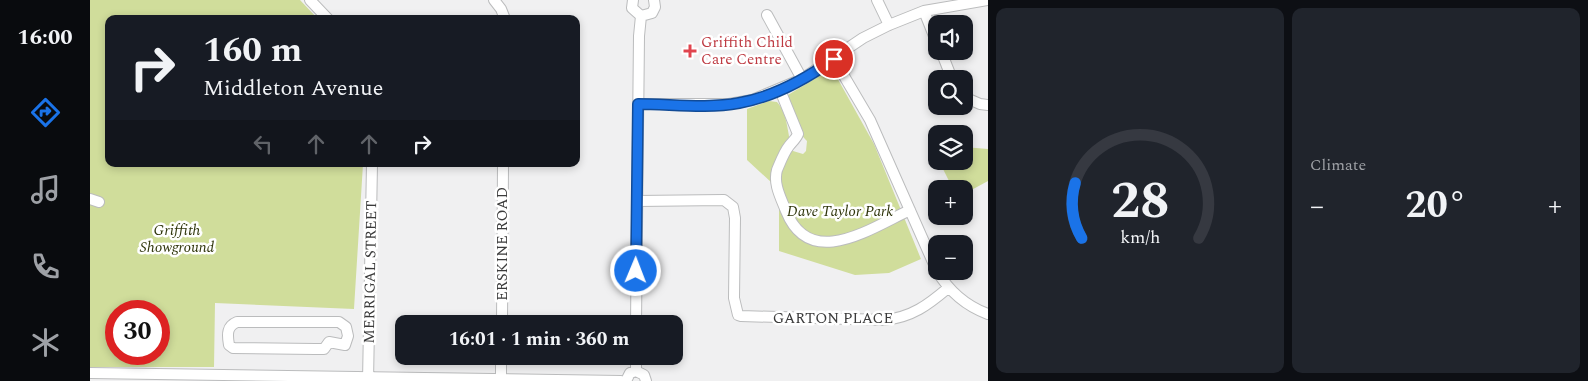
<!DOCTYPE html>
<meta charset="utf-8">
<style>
body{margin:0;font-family:Spectral,serif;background:#20242c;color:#f1f3f6;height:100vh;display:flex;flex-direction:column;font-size:19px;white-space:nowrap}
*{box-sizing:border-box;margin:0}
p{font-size:16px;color:#9ea1a6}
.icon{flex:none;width:28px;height:28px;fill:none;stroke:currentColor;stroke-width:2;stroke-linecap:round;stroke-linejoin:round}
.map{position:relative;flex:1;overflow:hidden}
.drawer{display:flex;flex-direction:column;gap:8px;padding:8px;background:#0d0f14;width:600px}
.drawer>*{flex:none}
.guide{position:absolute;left:15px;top:15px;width:475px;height:152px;border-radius:10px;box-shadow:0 2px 8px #0003;background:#171b24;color:#f1f3f6;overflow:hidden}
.buttons{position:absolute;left:838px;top:15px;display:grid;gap:10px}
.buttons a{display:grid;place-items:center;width:45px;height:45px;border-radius:10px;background:#171b24;box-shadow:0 2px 8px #0003;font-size:25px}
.speed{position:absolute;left:15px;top:300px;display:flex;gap:10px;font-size:25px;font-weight:700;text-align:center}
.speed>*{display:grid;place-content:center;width:65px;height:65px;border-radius:50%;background:#171b24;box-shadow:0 2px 8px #0003;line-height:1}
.speed .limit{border:8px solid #d22;background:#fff;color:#111}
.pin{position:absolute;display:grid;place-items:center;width:42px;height:42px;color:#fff;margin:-21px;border:2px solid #fff;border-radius:50%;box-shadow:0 1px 5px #0007}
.me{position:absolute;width:55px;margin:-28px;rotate:1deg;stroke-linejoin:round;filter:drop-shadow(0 0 4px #0008)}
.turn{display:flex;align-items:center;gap:18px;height:105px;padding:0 15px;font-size:22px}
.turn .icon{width:65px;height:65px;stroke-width:2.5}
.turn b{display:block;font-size:35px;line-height:42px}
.lanes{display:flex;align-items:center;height:48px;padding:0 15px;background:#0003;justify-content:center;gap:25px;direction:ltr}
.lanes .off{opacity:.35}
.big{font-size:38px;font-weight:700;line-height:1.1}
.drawer .tile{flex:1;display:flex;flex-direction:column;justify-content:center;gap:8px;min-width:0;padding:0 18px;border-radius:10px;background:#20242c}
.drawer .dial{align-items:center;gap:0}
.dial svg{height:130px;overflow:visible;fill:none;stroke:#363941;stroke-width:7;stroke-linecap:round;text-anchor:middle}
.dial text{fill:#f1f3f6;stroke:none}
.heat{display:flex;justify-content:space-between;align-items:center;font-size:28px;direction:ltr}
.drawer .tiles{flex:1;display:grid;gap:8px;grid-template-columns:repeat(2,1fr)}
.trip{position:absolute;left:305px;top:315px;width:288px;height:50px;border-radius:10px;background:#171b24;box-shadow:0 2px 8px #0003;font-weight:700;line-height:50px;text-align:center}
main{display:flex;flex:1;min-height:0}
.tab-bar{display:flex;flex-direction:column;width:90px;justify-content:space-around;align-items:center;background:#090b0e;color:#9ea1a6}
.tab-bar .icon{width:35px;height:35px}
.tab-bar .active{color:#1a73e8}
.tab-bar b{font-size:22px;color:#f1f3f6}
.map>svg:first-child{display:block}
.green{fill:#d0dd9b;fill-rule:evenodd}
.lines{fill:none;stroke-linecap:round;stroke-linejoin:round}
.minor-casing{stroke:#bbbcbd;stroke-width:12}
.minor{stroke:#fff;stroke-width:10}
.route-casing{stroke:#114b97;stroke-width:12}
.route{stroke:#1a73e8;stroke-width:9}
.health-dot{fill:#e0444e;stroke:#fff;stroke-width:2}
.labels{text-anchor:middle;stroke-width:5;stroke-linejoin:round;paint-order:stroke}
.health-label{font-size:15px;fill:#be3a42;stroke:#fff;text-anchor:start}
.park-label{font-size:15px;font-style:italic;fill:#2f350b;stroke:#fff}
.street-label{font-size:15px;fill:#3b3b3b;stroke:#fff}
</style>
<main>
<nav class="tab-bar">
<b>16:00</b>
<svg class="icon active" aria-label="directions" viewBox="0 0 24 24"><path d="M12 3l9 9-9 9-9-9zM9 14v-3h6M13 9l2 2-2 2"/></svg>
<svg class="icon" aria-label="music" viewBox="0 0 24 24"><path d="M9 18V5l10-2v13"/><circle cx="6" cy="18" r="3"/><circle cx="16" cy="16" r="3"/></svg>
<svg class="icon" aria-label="phone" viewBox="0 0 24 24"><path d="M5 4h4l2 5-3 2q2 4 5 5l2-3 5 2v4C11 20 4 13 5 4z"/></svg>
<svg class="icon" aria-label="climate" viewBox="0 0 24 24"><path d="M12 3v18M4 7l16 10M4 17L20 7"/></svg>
</nav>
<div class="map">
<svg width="898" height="381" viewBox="0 0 898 381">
<rect width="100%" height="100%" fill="#f0f0f1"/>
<path class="green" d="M0,0H210L228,19H19V164H273L264,309L125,303L124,367H0ZM26,311H69V354H26Z
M736,72L745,74L784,144L831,259L799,273L765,275L689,251V205L695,195L657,160V109L679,101L687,102C699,115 697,137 703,151L713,154L716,151L717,141C707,131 695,110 698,95Z
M874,147L898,149V181L874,194V189H863L849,161H874Z"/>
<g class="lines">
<g class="minor-casing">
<path id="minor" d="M220,0L238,19
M404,0L411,9L415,19
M543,0L542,8L551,16L562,13L565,7L564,0
M787,0L799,25
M834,11L846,41
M677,15L712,79
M851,51L862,79
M744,59L780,120L846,269
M690,90L708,134C706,139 702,142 699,146C694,152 690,163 687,170C683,184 691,198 696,211C720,271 781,228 820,210
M874,97L890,104L898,105
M548,104H639L662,100L712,79L773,38L799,25L834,11L898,0
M0,199L9,202
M547,201L634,200L643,207L645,218L644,298L648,315L651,316L795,320C822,317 838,305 858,288
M847,271C859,291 876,306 898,314
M147,322H249L256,327L258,336L255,345L239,342L234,349H225L143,348L139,345C137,334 137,326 147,322Z
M412,324L413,164
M546,324L549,36L551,16
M546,356V371
M0,373L531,381
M278,381L282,164
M411,381V356
M536,381L540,373L546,371L554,375L556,381"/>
</g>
<use href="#minor" class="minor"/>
</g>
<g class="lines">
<g class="route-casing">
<path id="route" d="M546,271L548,104C581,104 617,109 649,103C683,97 716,79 744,59"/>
</g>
<use href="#route" class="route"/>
</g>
<path class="health-dot" d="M597.5 43.5h5v5h5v5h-5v5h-5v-5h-5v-5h5z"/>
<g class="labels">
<g class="health-label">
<text x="611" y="47">Griffith Child<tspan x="611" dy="17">Care Centre</tspan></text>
</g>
<g class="park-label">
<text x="750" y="216">Dave Taylor Park</text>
<text x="87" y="235">Griffith<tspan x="87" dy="17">Showground</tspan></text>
</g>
<g class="street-label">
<text transform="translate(412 244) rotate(-90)" y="5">ERSKINE ROAD</text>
<text transform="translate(280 272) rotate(-89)" y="5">MERRIGAL STREET</text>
<text x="743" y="323">GARTON PLACE</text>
</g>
</g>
</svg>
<div class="buttons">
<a><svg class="icon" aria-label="sound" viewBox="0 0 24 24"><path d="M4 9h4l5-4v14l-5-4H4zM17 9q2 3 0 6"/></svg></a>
<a><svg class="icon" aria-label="search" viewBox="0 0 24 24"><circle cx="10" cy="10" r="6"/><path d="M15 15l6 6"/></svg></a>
<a><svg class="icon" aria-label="layers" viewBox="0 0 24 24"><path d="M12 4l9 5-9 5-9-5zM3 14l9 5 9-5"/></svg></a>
<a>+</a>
<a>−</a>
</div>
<div class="speed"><div class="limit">30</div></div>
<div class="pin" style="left:744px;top:59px;background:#d93025"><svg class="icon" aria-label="arrive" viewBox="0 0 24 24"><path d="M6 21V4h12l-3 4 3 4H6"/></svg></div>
<svg class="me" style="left:546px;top:271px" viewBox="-20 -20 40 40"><circle r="17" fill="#1a73e8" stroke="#fff" stroke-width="3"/><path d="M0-11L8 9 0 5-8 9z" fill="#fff"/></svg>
<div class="trip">16:01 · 1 min · 360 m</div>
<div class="guide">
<div class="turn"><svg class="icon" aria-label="right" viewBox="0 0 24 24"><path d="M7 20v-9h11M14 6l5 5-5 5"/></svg><div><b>160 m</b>Middleton Avenue</div></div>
<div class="lanes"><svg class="icon off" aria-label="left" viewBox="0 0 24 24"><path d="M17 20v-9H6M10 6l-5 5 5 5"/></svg><svg class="icon off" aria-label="ahead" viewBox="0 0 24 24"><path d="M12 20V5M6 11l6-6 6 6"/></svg><svg class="icon off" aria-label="ahead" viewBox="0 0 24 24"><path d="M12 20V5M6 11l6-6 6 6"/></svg><svg class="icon" aria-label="right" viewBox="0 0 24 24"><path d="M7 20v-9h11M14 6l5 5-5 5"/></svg></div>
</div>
</div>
<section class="drawer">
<div class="tiles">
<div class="tile dial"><svg viewBox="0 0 100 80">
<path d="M14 69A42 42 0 1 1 86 69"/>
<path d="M14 69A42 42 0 0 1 10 35" stroke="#1a73e8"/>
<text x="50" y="56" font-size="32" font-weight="700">28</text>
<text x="50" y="72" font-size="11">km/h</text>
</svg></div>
<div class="tile"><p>Climate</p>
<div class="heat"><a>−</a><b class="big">20°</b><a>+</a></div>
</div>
</div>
</section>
</main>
